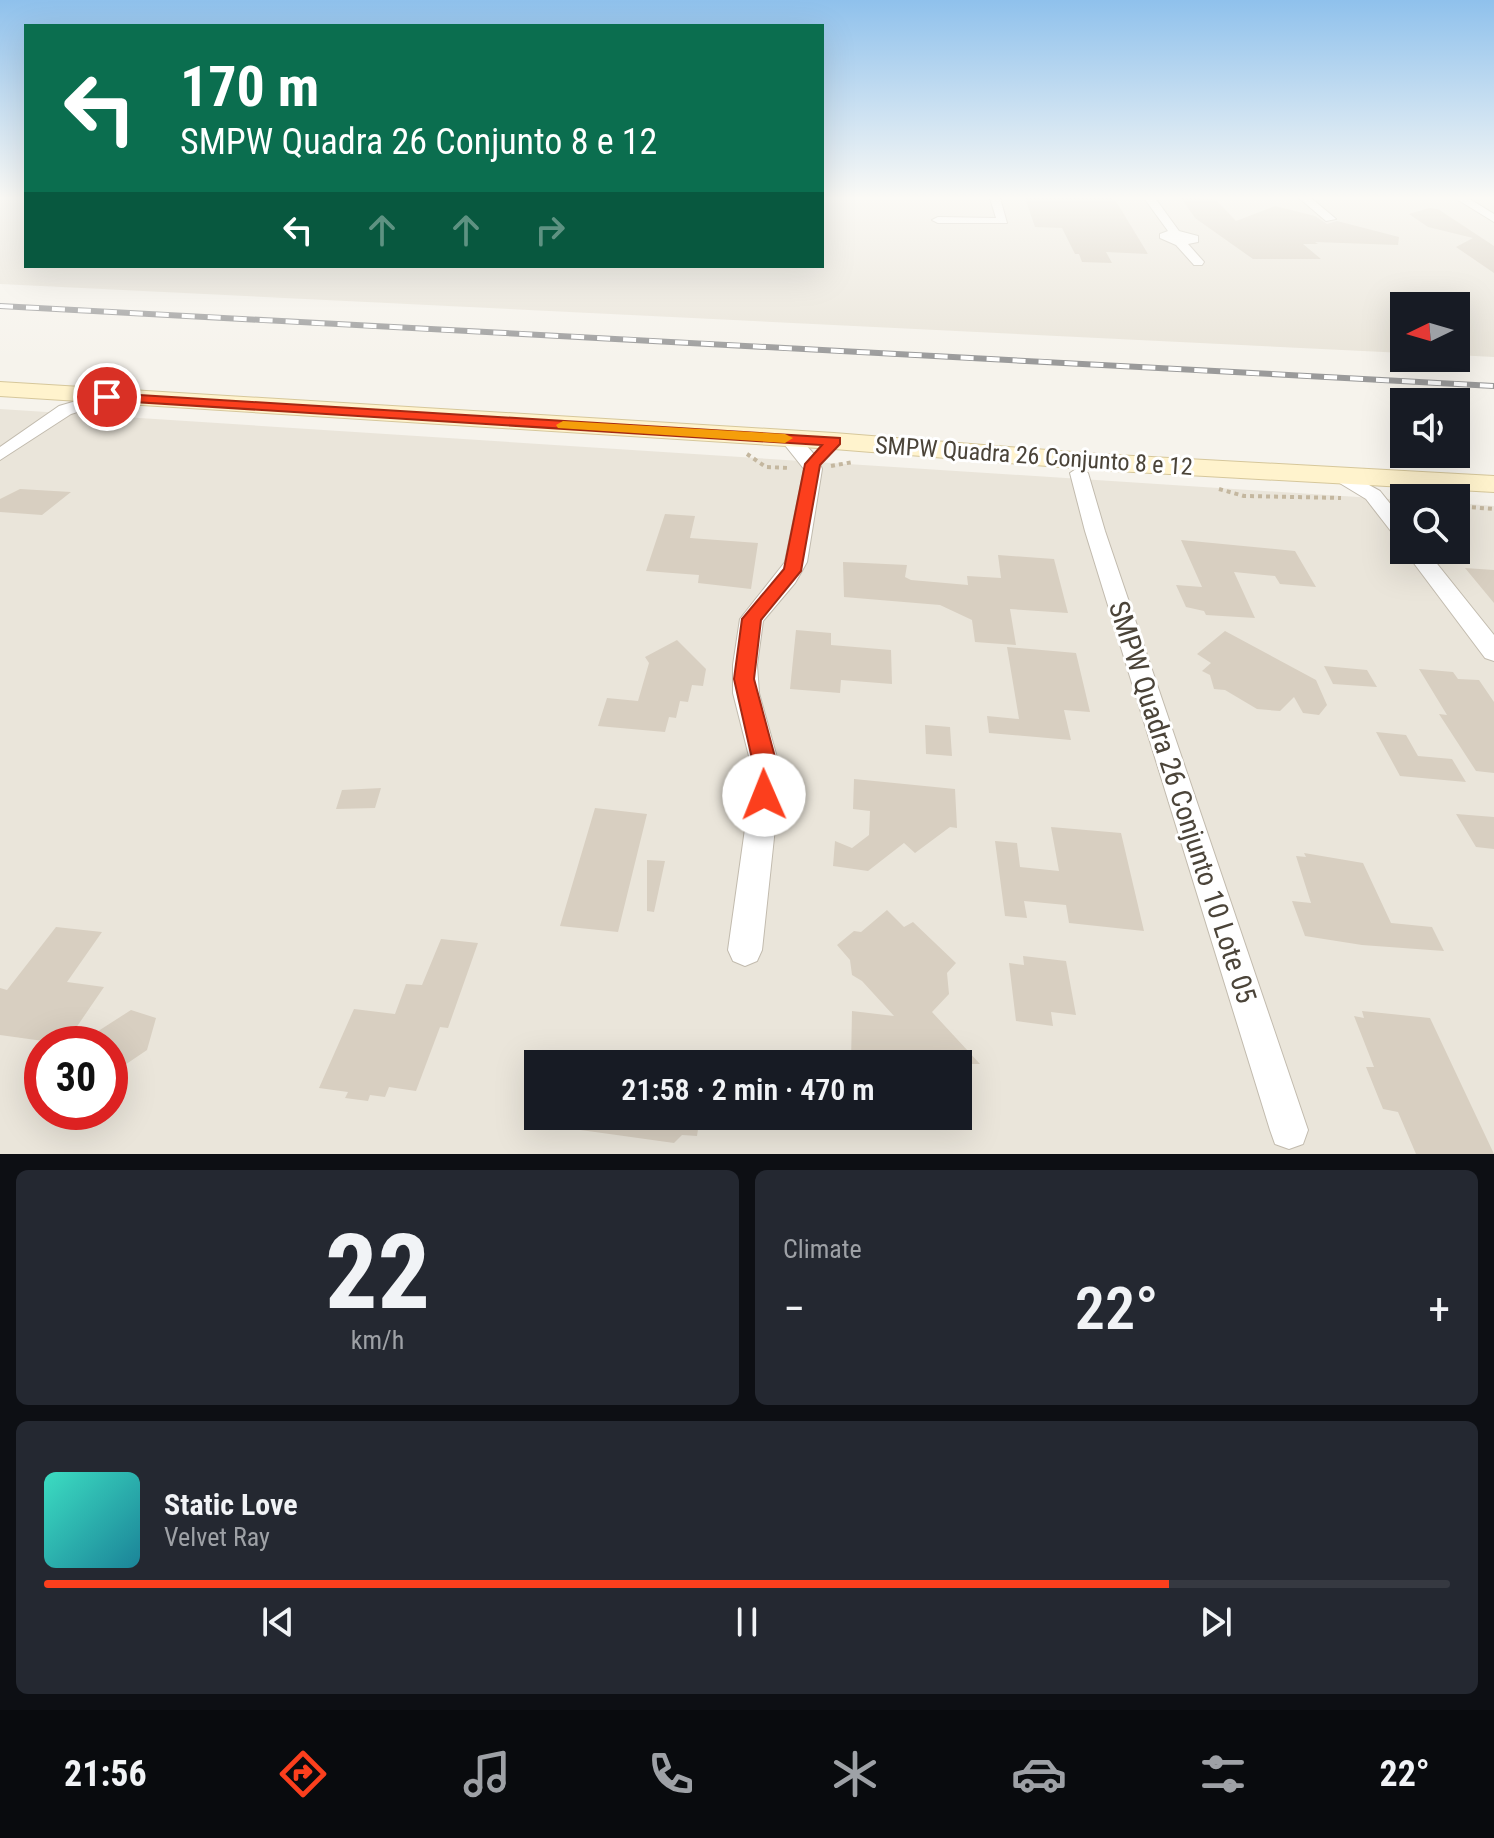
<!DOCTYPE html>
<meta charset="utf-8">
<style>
body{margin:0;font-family:"Roboto Condensed",sans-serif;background:#242831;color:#f1f3f6;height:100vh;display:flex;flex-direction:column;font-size:30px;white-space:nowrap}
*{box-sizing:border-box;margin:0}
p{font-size:26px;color:#9ea1a6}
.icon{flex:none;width:44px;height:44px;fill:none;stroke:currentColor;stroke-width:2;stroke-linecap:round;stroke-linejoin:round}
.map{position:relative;height:1154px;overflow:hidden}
.details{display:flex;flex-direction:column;gap:16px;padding:16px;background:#0d0f14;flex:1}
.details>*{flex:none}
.guide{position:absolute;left:24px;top:24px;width:800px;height:244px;border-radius:0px;box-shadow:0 8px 32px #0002;background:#0b6e4f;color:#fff;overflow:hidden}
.needle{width:52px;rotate:265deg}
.buttons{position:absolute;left:1390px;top:292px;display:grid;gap:16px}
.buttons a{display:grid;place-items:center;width:80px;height:80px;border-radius:0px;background:#171b24;box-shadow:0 8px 32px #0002;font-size:40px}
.speed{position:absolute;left:24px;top:1026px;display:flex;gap:16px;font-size:40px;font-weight:700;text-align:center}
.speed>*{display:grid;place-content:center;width:104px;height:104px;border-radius:50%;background:#171b24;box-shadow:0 8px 32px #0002;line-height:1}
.speed .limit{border:12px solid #d22;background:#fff;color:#111}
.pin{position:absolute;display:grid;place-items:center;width:68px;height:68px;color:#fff;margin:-34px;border:4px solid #fff;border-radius:50%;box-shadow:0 2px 8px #0007}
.me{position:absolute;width:88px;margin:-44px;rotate:359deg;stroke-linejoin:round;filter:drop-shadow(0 0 6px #0008)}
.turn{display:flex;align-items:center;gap:28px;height:168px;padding:0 24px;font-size:36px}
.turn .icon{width:104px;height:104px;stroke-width:2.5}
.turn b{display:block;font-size:56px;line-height:68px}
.lanes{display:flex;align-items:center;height:76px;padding:0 24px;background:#0003;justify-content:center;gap:40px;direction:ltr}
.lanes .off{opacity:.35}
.big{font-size:60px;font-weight:600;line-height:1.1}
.details .widget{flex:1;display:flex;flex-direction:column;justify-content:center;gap:12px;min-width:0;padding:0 28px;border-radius:12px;background:#242831}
.details .dial{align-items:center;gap:0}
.dial b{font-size:104px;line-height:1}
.song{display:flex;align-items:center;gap:24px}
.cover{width:96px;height:96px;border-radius:12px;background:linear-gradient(135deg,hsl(170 70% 55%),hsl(190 70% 35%))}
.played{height:8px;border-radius:4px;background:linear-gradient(90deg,#fc3f1d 80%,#363941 80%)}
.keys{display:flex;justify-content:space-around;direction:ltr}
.heat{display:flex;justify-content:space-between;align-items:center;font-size:44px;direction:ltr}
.details .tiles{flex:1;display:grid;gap:16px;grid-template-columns:1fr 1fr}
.widget:last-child{grid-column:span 2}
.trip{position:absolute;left:524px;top:1050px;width:448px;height:80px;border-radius:0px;background:#171b24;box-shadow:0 8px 32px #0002;font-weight:600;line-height:80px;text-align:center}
.tab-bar{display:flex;height:128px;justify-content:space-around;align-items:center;background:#090b0e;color:#9ea1a6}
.tab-bar .icon{width:56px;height:56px}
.tab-bar .on{color:#fc3f1d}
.tab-bar b{font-size:36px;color:#f1f3f6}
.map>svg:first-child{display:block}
.residential{fill:#eae5da;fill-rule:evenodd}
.building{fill:#d8cfc1}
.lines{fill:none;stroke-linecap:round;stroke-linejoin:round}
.street-casing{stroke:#c2bbae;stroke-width:2}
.secondary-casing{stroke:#d6c79b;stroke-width:2}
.path{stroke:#c4b79f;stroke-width:4;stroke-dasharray:4 4;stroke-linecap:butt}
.street{fill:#fff;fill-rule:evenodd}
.secondary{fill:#fff3cd;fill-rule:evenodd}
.rail-casing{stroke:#9a9a9a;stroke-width:6}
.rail{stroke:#fff;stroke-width:4;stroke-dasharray:13;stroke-linecap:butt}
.route{fill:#fc3f1d;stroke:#a42913;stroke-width:2}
.slow{fill:#f59e0b}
.labels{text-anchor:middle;stroke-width:6;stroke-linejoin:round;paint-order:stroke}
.street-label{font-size:24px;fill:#4b4439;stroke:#fff}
.near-street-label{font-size:28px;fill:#4b4439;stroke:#fff}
</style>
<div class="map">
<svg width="1494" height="1154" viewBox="0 0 1494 1154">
<rect width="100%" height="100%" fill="#f6f3ec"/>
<path class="residential" d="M0,198H26V266H822V198H1494V357L1456,355V306H1404V353L0,284Z
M0,409L1404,500V550H1456V503L1494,506V1154H0ZM42,1044H110V1112H42ZM538,1064H958V1116H538Z"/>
<path class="building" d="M1025,198H1114L1148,254L1106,252L1112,263L1082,262L1079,254H1075L1062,228L1035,227Z
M1181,198L1215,199L1236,221L1275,206L1315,216L1327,224L1337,221L1399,237L1398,245L1315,242L1318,244H1303L1321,259H1253L1195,218Z
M1429,208L1438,209L1494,246V273L1456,247L1473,238L1428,227L1409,214Z
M20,489L71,492L42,515L0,512V499Z
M665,514L695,516L690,538L758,543L751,589L698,583L699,575L646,571Z
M1181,540L1295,551L1316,587L1280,584L1275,576L1234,572L1255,618L1206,615L1204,611L1186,607L1176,585L1202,587Z
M998,555L1054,559L1068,613L1010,609L1016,645L975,642L972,620L940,605L844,597L843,562L907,565L905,577L911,580L968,585L967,576L1001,578Z
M1465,568L1494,570V603Z
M796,630L831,633V645L891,650L892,684L841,680L840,693L790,689Z
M1225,631L1316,680L1327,705L1319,715L1303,713L1294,697L1280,711L1257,709L1225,690L1214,689L1210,675L1202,671L1211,663L1197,654Z
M677,640L706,669L703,686L692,685L688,702L680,701L676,718L669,717L665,732L598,726L607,698L638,701L649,663L645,657Z
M1007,647L1076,653L1090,712L1064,710L1071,740L989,733L987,716L1019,719Z
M1324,666L1367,670L1377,687L1333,684Z
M1419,669L1453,672L1458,679L1479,680L1494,702V773L1476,771L1439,714L1447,715Z
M925,725L950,727L952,756L926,754Z
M1376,732L1406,735L1418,756L1452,759L1466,782L1400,776Z
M854,779L955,789L957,828L950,827L915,853L904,843L868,871L833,866L835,841L852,848L869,835L870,811L853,809Z
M381,788L375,808L336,809L342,790Z
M595,808L647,814L618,932L560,926Z
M1456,814L1494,817V849L1476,847Z
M1051,827L1121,833L1144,931L1069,923L1066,905L1024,901L1027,918L1005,916L995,841L1017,843L1020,867L1059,871Z
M1304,853L1363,863L1391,923L1432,927L1444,951L1362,945L1305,936L1292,901L1311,903L1296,856L1306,857Z
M647,860L665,861L654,912L647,911Z
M887,910L904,927L913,922L956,963L947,973L949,994L932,1012L980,1064H851L852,1011L894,1016L862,981L852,975L850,960L837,945L854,931L861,932Z
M56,927L102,932L67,982L104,987L65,1044L0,1035V988L7,990Z
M441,939L478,943L448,1028L440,1027L416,1091L389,1087L385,1097L370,1095L368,1101L345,1098L348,1092L319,1088L354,1009L395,1014L406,984L422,985Z
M1023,956L1066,961L1076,1015L1051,1012L1053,1026L1016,1021L1009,963L1024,965Z
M131,1010L156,1018L147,1050L110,1075V1044H78Z
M1362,1011L1430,1018L1494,1154H1416L1398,1112L1383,1109L1366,1067H1374L1354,1016L1364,1018Z
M553,1116H700L697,1136L682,1135L674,1143L552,1126Z"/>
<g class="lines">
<g class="street-casing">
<path id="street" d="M990,198H1000L1007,223H938L932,220L938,217L996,218Z
M1144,198H1155L1179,231L1198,236V242L1188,244L1204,262L1202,265H1194L1176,245L1160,238V234L1168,231Z
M1299,198H1311L1336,219L1326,221Z
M1455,198H1468L1494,214V222Z
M107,392L113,393L115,397L113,401L71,414L0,460V447L59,406Z
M789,434C802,438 818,456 822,469L807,562L795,583L763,621L757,665L759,693L781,772L762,950L757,961L745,966L733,961L728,950L753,772L733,693V665L740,619L785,562L804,469L780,439Z
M1079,467L1088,473L1105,531L1308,1130L1303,1144L1289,1149L1275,1144L1270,1130L1085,531L1070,473Z
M1340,469L1380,491L1404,521V541L1397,539L1366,499L1333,479L1331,475Z
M1404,550H1426L1494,635V661L1485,658Z"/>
</g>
<g class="secondary-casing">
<path id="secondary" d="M0,382L834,433L1098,454L1494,476V492L1098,470L834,449L0,396Z"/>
</g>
<path class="path" d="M747,454L766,467L790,468
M831,466L853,462
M1219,489L1244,496L1341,498
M1456,506L1494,509"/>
<use href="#street" class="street"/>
<use href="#secondary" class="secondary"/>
<g class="rail-casing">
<path id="rail" d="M0,306L1494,386"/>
</g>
<use href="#rail" class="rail"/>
</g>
<linearGradient id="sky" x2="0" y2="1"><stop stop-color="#8fc1ec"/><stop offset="0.55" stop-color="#fbfaf6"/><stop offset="1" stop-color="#fbfaf6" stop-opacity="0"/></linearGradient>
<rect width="1494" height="360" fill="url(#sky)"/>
<path class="route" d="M107,393L840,438V444L820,465L801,571L761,620L754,679L779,772L773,802L764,805L756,802L753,795L755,772L734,679L742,619L784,569L805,464L822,445L102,400L100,397Z"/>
<path class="slow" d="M563,421L785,434L793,438L785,443L558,428L556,425Z"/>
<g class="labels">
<g class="street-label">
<text transform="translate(1034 456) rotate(4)" y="8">SMPW Quadra 26 Conjunto 8 e 12</text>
</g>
<g class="near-street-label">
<text transform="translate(1183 802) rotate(72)" y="10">SMPW Quadra 26 Conjunto 10 Lote 05</text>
</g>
</g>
</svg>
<div class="buttons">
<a><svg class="needle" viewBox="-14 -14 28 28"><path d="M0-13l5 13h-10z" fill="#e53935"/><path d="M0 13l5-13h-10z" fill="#9ea1a6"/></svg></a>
<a><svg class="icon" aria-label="sound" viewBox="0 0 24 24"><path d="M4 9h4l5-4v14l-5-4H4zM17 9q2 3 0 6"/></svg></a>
<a><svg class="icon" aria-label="search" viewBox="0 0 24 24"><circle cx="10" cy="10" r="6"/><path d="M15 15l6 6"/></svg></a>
</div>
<div class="speed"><div class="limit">30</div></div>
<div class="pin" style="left:107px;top:397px;background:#d93025"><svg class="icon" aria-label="arrive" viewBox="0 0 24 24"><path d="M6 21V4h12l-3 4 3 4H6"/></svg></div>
<svg class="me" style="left:764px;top:795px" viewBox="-20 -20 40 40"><circle r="19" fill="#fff"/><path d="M0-13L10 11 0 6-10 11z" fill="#fc3f1d"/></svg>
<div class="trip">21:58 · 2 min · 470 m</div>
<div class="guide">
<div class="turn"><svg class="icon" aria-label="left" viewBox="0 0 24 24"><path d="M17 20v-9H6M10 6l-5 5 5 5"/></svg><div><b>170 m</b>SMPW Quadra 26 Conjunto 8 e 12</div></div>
<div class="lanes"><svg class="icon" aria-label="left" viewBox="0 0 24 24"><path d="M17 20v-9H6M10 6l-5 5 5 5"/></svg><svg class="icon off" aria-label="ahead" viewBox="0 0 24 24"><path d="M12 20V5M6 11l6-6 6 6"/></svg><svg class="icon off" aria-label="ahead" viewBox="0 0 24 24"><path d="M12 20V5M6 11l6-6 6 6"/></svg><svg class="icon off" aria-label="right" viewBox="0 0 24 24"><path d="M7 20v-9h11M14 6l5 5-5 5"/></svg></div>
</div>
</div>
<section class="details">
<div class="tiles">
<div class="widget dial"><b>22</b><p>km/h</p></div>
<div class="widget"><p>Climate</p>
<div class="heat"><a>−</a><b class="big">22°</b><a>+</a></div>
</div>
<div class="widget">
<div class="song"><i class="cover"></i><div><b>Static Love</b><p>Velvet Ray</p></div></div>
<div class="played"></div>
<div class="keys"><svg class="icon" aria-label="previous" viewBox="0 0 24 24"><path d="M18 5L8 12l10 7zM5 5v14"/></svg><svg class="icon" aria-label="pause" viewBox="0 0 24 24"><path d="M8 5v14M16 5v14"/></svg><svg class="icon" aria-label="next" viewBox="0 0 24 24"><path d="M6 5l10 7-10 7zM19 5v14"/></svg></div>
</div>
</div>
</section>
<nav class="tab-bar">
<b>21:56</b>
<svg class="icon on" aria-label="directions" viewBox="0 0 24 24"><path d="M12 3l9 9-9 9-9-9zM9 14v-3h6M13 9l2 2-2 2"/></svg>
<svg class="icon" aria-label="music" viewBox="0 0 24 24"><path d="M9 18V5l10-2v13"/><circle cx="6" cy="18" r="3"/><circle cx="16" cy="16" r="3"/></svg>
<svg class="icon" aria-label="phone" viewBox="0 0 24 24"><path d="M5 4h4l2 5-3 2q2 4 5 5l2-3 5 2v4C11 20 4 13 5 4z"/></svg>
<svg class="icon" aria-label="climate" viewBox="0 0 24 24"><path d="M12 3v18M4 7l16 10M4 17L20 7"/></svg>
<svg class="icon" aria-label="car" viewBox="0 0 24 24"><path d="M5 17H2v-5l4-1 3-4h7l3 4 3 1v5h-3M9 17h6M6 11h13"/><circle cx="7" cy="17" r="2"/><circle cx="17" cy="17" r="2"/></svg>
<svg class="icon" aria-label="filters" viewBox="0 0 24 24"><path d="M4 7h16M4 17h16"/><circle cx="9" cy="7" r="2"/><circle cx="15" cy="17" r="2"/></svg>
<b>22°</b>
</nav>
